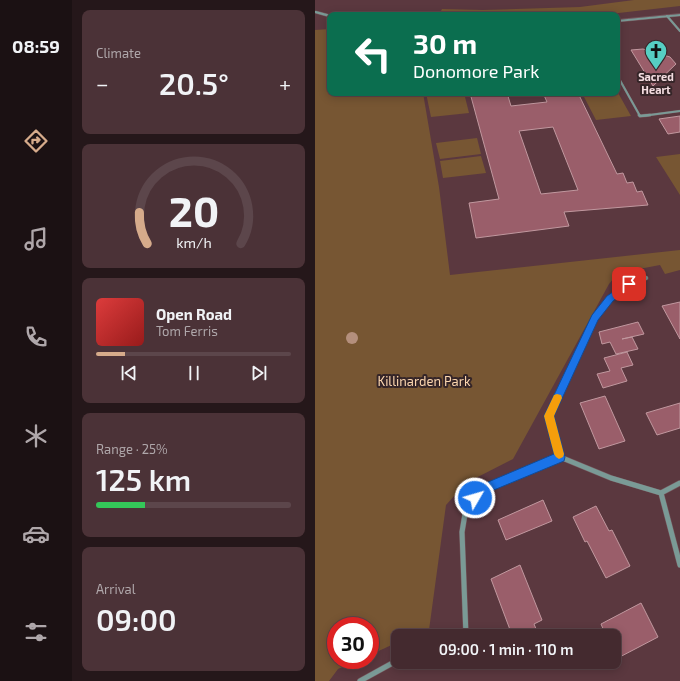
<!DOCTYPE html>
<meta charset="utf-8">
<style>
body{margin:0;font-family:"Exo 2",sans-serif;background:#4b3237;color:#f1f3f6;height:100vh;display:flex;flex-direction:column;font-size:15px;white-space:nowrap}
*{box-sizing:border-box;margin:0}
p{font-size:13px;color:#afa7aa}
.icon{flex:none;width:22px;height:22px;fill:none;stroke:currentColor;stroke-width:2;stroke-linecap:round;stroke-linejoin:round}
.map{position:relative;flex:1;overflow:hidden}
.sheet{display:flex;flex-direction:column;gap:10px;padding:10px;background:#25171a;width:243px}
.sheet>*{flex:none}
.hud{position:absolute;left:12px;top:12px;width:293px;height:84px;border-radius:8px;box-shadow:0 2px 10px #0003,0 0 0 1px #5c464b;background:#0b6e4f;color:#fff;overflow:hidden}
.speed{position:absolute;left:12px;top:617px;display:flex;gap:8px;font-size:20px;font-weight:700;text-align:center}
.speed>*{display:grid;place-content:center;width:52px;height:52px;border-radius:50%;background:#442a2f;box-shadow:0 2px 10px #0003,0 0 0 1px #5c464b;line-height:1}
.speed .limit{border:6px solid #d22;background:#fff;color:#111}
.pin{position:absolute;display:grid;place-items:center;width:34px;height:34px;color:#fff;margin:-17px;border-radius:8px;box-shadow:0 2px 6px #0006}
.me{position:absolute;width:44px;margin:-22px;rotate:52deg;stroke-linejoin:round;filter:drop-shadow(0 0 3px #0008)}
.turn{display:flex;align-items:center;gap:14px;height:84px;padding:0 20px;font-size:18px}
.turn .icon{width:52px;height:52px;stroke-width:2.5}
.turn b{display:block;font-size:28px;line-height:34px}
.big{font-size:30px;font-weight:600;line-height:1.1}
.sheet .card{flex:1;display:flex;flex-direction:column;justify-content:center;gap:6px;min-width:0;padding:0 14px;border-radius:8px;background:#4b3237}
.sheet .dial{align-items:center;gap:0}
.dial svg{height:104px;overflow:visible;fill:none;stroke:#5c464b;stroke-width:7;stroke-linecap:round;text-anchor:middle}
.dial text{fill:#f1f3f6;stroke:none}
.song{display:flex;align-items:center;gap:12px}
.cover{width:48px;height:48px;border-radius:6px;background:linear-gradient(135deg,hsl(0 70% 55%),hsl(0 70% 35%))}
.played{height:4px;border-radius:2px;background:linear-gradient(90deg,#d6ab8b 15%,#5c464b 15%)}
.keys{display:flex;justify-content:space-around;direction:ltr}
.heat{display:flex;justify-content:space-between;align-items:center;font-size:22px;direction:ltr}
.charge{height:6px;border-radius:3px;background:linear-gradient(90deg,#34c759 25%,#5c464b 0)}
.trip{position:absolute;left:76px;top:629px;width:230px;height:40px;border-radius:8px;background:#442a2f;box-shadow:0 2px 10px #0003,0 0 0 1px #5c464b;font-weight:600;line-height:40px;text-align:center}
main{display:flex;flex:1;min-height:0}
.tab-bar{display:flex;flex-direction:column;width:72px;justify-content:space-around;align-items:center;background:#1b1113;color:#afa7aa}
.tab-bar .icon{width:28px;height:28px}
.tab-bar .on{color:#d6ab8b}
.tab-bar b{font-size:18px;color:#f1f3f6}
.map>svg:first-child{display:block}
.green{fill:#775633}
.building{fill:#9a5e6a;stroke:#c1989f;fill-rule:evenodd}
.lines{fill:none;stroke-linecap:round;stroke-linejoin:round}
.service-far1-casing{stroke:#76565c;stroke-width:2.5}
.service-casing{stroke:#76565c;stroke-width:3.5}
.minor-far1-casing{stroke:#76565c;stroke-width:5}
.minor-casing{stroke:#76565c;stroke-width:6}
.tertiary-casing{stroke:#76565c;stroke-width:1}
.service-far1{stroke:#7a9a96;stroke-width:2}
.service{stroke:#7a9a96;stroke-width:2.5}
.minor-far1{stroke:#7a9a96;stroke-width:4}
.minor{stroke:#7a9a96;stroke-width:5}
.tertiary{fill:#7a9a96;fill-rule:evenodd}
.tree{fill:#b48f7d}
.route{fill:#1a73e8;stroke:#114b97}
.slow{fill:#f59e0b}
.labels{text-anchor:middle;stroke-width:4;stroke-linejoin:round;paint-order:stroke}
.far-poi-label{font-size:11px;font-weight:bold;fill:#f3dce0;stroke:#352528}
.park-label{font-size:13px;fill:#fcd6af;stroke:#352528}
</style>
<main>
<nav class="tab-bar">
<b>08:59</b>
<svg class="icon on" aria-label="directions" viewBox="0 0 24 24"><path d="M12 3l9 9-9 9-9-9zM9 14v-3h6M13 9l2 2-2 2"/></svg>
<svg class="icon" aria-label="music" viewBox="0 0 24 24"><path d="M9 18V5l10-2v13"/><circle cx="6" cy="18" r="3"/><circle cx="16" cy="16" r="3"/></svg>
<svg class="icon" aria-label="phone" viewBox="0 0 24 24"><path d="M5 4h4l2 5-3 2q2 4 5 5l2-3 5 2v4C11 20 4 13 5 4z"/></svg>
<svg class="icon" aria-label="climate" viewBox="0 0 24 24"><path d="M12 3v18M4 7l16 10M4 17L20 7"/></svg>
<svg class="icon" aria-label="car" viewBox="0 0 24 24"><path d="M5 17H2v-5l4-1 3-4h7l3 4 3 1v5h-3M9 17h6M6 11h13"/><circle cx="7" cy="17" r="2"/><circle cx="17" cy="17" r="2"/></svg>
<svg class="icon" aria-label="filters" viewBox="0 0 24 24"><path d="M4 7h16M4 17h16"/><circle cx="9" cy="7" r="2"/><circle cx="15" cy="17" r="2"/></svg>
</nav>
<section class="sheet">
<div class="card"><p>Climate</p>
<div class="heat"><a>−</a><b class="big">20.5°</b><a>+</a></div>
</div>
<div class="card dial"><svg viewBox="0 0 100 80">
<path d="M14 69A42 42 0 1 1 86 69"/>
<path d="M14 69A42 42 0 0 1 8 45" stroke="#d6ab8b"/>
<text x="50" y="56" font-size="32" font-weight="700">20</text>
<text x="50" y="72" font-size="11">km/h</text>
</svg></div>
<div class="card">
<div class="song"><i class="cover"></i><div><b>Open Road</b><p>Tom Ferris</p></div></div>
<div class="played"></div>
<div class="keys"><svg class="icon" aria-label="previous" viewBox="0 0 24 24"><path d="M18 5L8 12l10 7zM5 5v14"/></svg><svg class="icon" aria-label="pause" viewBox="0 0 24 24"><path d="M8 5v14M16 5v14"/></svg><svg class="icon" aria-label="next" viewBox="0 0 24 24"><path d="M6 5l10 7-10 7zM19 5v14"/></svg></div>
</div>
<div class="card"><p>Range · 25%</p><b class="big">125 km</b><div class="charge"></div></div>
<div class="card"><p>Arrival</p><b class="big">09:00</b></div>
</section>
<div class="map">
<svg width="365" height="681" viewBox="0 0 365 681">
<rect width="100%" height="100%" fill="#5b383f"/>
<path class="green" d="M319,0H365V6L286,15H124L127,9L168,10L265,7Z
M15,29V93H108L124,187L135,275L365,250V270L350,274L345,265L303,273L294,284L198,459L151,483L131,505L114,630L99,636H83V642L55,655V626H21V660H43L23,669L14,681H0V30Z
M302,91L316,116L281,120L267,93H302Z
M111,93H149L154,113L116,117Z
M162,138L166,154L125,159L121,143Z
M365,154V195L341,157Z
M166,156L171,173L128,178L125,161Z"/>
<path class="building" d="M328,49L355,57L361,64L338,86L316,50Z
M155,93H192L196,106L232,102L228,93H263L302,174L308,173L312,183L318,182L322,192L327,191L333,205L249,212L254,226L161,238L154,203L184,199ZM238,127L263,190L226,194L204,131Z
M365,116V132L353,134L344,119Z
M365,302V339L347,306Z
M323,322L329,334L307,339L317,337L323,349L301,354L295,342L287,344L284,332Z
M312,352L318,365L306,368L312,381L288,388L282,374L295,371L289,358Z
M290,396L310,441L284,449L265,403Z
M365,403V428L342,435L331,413Z
M228,500L237,521L191,540L183,520Z
M281,506L294,531L297,530L315,566L291,578L272,541L270,542L258,517Z
M205,565L227,620L219,624L224,636H194L197,635L176,579Z
M326,603L343,637L299,660V636H291L286,624Z"/>
<g class="lines">
<g class="service-far1-casing">
<path id="service-far1" d="M352,16L365,31
M302,75L325,116
M327,116L365,111"/>
</g>
<g class="service-casing">
<path id="service" d="M324,115L325,116L335,115"/>
</g>
<g class="minor-far1-casing">
<path id="minor-far1" d="M242,447L234,415L280,318L295,299L314,284L331,278"/>
</g>
<g class="minor-casing">
<path id="minor" d="M242,446L245,457
M346,493L365,565
M151,636L147,532L151,508L170,489L245,457L296,478L346,493L365,483
M45,681L83,660"/>
</g>
<g class="tertiary-casing">
<path id="tertiary" d="M0,11H1L16,15L15,17H14L0,13Z
M365,14V16L302,22V20Z"/>
</g>
<use href="#service-far1" class="service-far1"/>
<use href="#service" class="service"/>
<use href="#minor-far1" class="minor-far1"/>
<use href="#minor" class="minor"/>
<use href="#tertiary" class="tertiary"/>
</g>
<circle class="tree" cx="37" cy="338" r="6"/>
<path class="route" d="M314,281L316,282L318,284L316,287L298,301L283,320L239,416L250,457L249,461L174,492L164,502L160,504L157,502L155,498L157,494L166,485L239,454L229,416L277,315L292,296Z"/>
<path class="slow" d="M242,394L246,395L247,398L239,416L249,454L248,457L244,459L241,457L239,454L229,416L239,395Z"/>
<defs>
<g id="church-pin" transform="scale(1.15)"><path d="M0 17L-7.5 6A9.5 9.5 0 1 1 7.5 6Z" fill="#56cec3" stroke="#352528"/><path d="M-1.2-6h2.4v3.5h3.3v2.4h-3.3V6h-2.4V-.1h-3.3v-2.4h3.3Z" fill="#111"/></g>
</defs>
<g fill-rule="evenodd">
<use href="#church-pin" x="341" y="51"/>
</g>
<g class="labels">
<g class="far-poi-label">
<text x="341" y="81">Sacred<tspan x="341" dy="13">Heart</tspan></text>
</g>
<g class="park-label">
<text x="109" y="386">Killinarden Park</text>
</g>
</g>
</svg>
<div class="speed"><div class="limit">30</div></div>
<div class="pin" style="left:314px;top:284px;background:#d93025"><svg class="icon" aria-label="arrive" viewBox="0 0 24 24"><path d="M6 21V4h12l-3 4 3 4H6"/></svg></div>
<svg class="me" style="left:160px;top:498px" viewBox="-20 -20 40 40"><circle r="17" fill="#1a73e8" stroke="#fff" stroke-width="3"/><path d="M0-11L8 9 0 5-8 9z" fill="#fff"/></svg>
<div class="trip">09:00 · 1 min · 110 m</div>
<div class="hud">
<div class="turn"><svg class="icon" aria-label="left" viewBox="0 0 24 24"><path d="M17 20v-9H6M10 6l-5 5 5 5"/></svg><div><b>30 m</b>Donomore Park</div></div>
</div>
</div>
</main>
